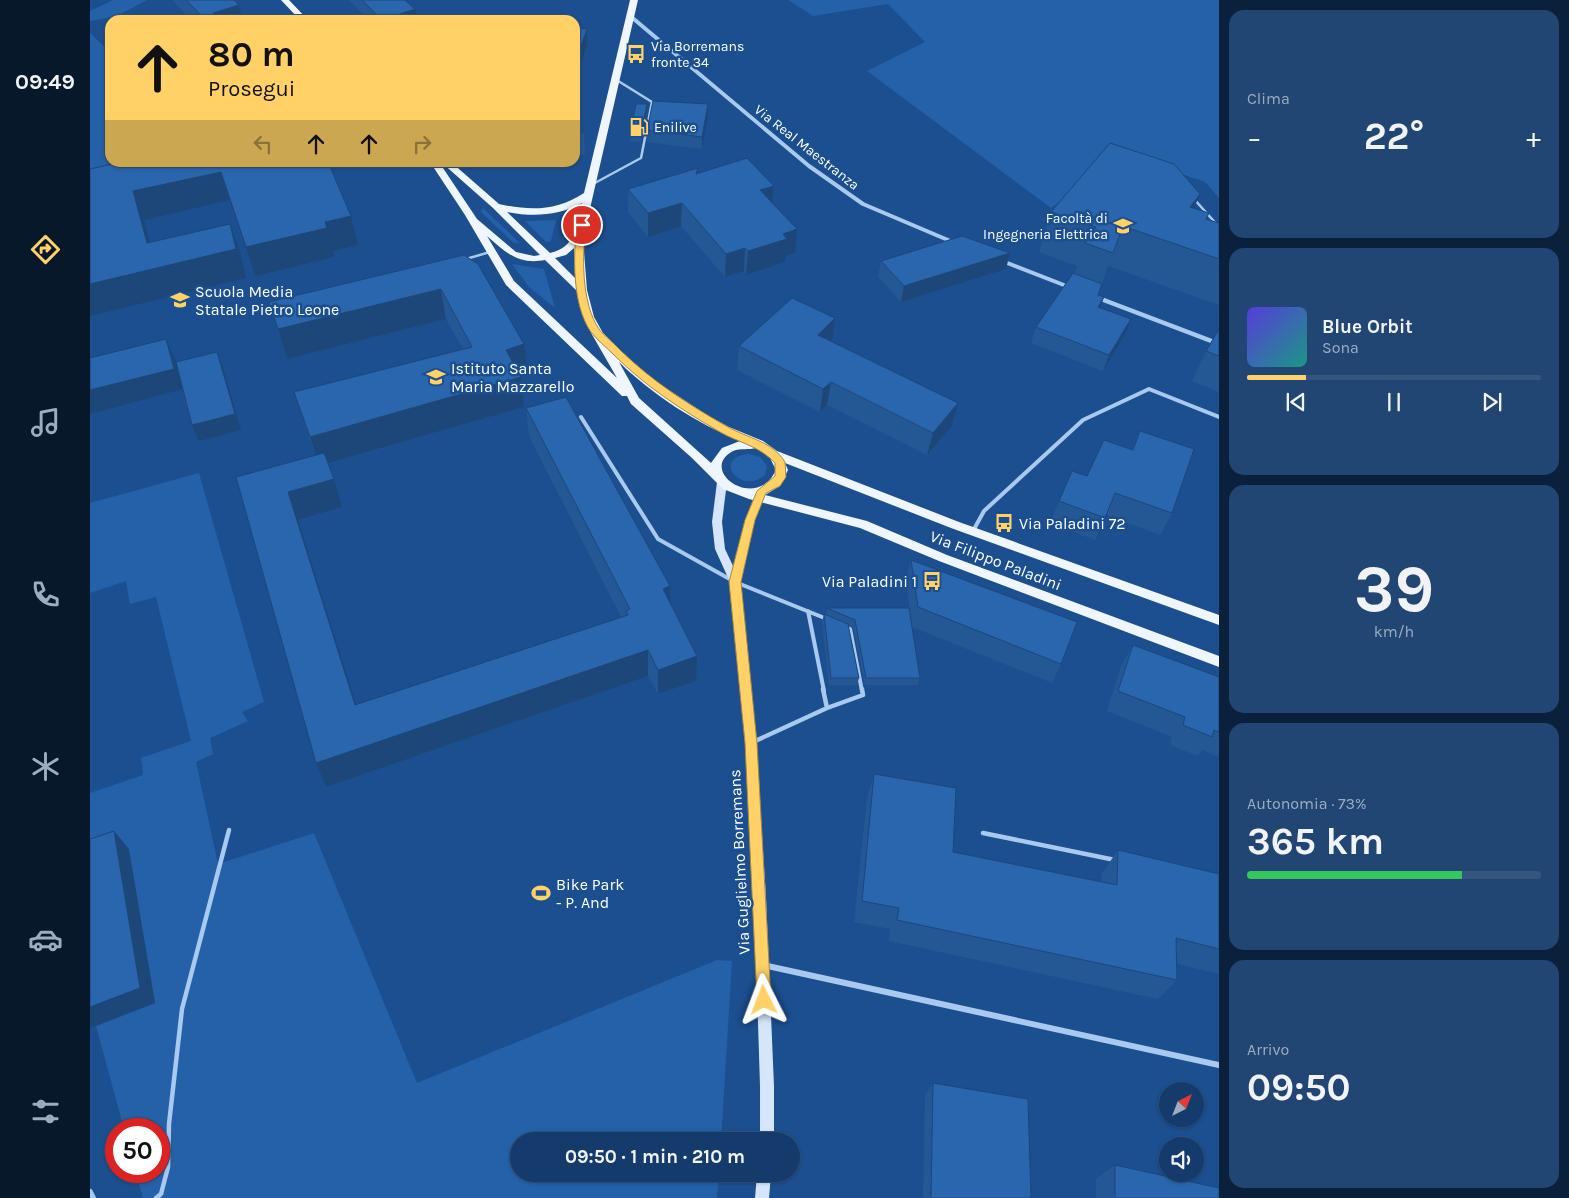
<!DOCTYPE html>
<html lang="it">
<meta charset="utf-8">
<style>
body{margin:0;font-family:Karla,sans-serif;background:#214673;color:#f1f3f6;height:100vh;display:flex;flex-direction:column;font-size:19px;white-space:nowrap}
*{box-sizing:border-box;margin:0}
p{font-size:16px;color:#9dadc1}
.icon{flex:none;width:28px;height:28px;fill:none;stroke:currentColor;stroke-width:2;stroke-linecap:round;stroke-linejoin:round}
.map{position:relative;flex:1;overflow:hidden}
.drawer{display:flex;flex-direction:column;gap:10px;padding:10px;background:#0b203b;width:350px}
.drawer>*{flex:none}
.hud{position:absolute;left:15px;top:15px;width:475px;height:152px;border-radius:15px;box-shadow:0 1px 4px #0004,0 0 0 1px #33557e;background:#ffd166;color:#111;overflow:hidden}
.needle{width:32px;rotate:42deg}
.buttons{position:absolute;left:1069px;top:1082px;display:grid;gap:10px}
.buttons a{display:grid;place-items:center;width:45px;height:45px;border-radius:50%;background:#143b6b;box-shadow:0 1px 4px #0004,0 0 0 1px #33557e;font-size:25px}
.speed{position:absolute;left:15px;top:1118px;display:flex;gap:10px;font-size:25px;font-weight:700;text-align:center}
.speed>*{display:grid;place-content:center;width:65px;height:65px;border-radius:50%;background:#143b6b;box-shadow:0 1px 4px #0004,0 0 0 1px #33557e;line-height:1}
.speed .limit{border:8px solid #d22;background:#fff;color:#111}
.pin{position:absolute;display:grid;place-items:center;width:42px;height:42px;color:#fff;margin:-21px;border:2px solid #fff;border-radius:50%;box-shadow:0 1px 5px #0007}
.me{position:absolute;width:55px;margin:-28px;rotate:357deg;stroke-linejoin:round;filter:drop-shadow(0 0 4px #0008)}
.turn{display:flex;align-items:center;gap:18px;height:105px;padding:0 20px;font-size:22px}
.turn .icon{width:65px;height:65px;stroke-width:2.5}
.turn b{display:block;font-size:35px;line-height:42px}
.lanes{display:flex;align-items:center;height:48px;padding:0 20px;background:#0003;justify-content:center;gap:25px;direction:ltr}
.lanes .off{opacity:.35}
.big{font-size:38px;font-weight:700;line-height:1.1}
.drawer .card{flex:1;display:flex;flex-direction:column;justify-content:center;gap:8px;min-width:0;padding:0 18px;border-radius:15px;background:#214673}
.drawer .dial{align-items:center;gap:0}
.dial b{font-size:65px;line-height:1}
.song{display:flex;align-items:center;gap:15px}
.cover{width:60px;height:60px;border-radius:8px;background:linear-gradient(135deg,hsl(250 70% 55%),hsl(170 70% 35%))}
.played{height:5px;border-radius:2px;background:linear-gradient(90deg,#ffd166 20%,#33557e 20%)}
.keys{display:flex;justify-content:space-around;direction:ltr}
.heat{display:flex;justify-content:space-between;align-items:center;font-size:28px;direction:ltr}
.charge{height:8px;border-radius:4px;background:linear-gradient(90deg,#34c759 73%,#33557e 0)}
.trip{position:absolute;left:420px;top:1132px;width:290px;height:50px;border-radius:25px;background:#143b6b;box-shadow:0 1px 4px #0004,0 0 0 1px #33557e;font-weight:700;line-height:50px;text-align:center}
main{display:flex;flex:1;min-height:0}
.menu{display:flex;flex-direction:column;width:90px;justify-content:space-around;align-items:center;background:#08182b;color:#9dadc1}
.menu .icon{width:35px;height:35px}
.menu .selected{color:#ffd166}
.menu b{font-size:22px;color:#f1f3f6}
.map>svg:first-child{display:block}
.green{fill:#2461a8}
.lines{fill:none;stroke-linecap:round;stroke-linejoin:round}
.lane-far2{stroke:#a9c9ee;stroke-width:2.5}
.lane-far1{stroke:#a9c9ee;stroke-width:4}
.lane{stroke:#a9c9ee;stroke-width:4.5}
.street-far2{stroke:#a9c9ee;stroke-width:4}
.street-far1{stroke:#a9c9ee;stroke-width:4.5}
.street{stroke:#a9c9ee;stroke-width:6}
.secondary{fill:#d6e6fa;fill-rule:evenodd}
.primary{fill:#f0f6ff;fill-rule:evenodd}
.wall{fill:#245895}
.shaded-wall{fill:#1d4779}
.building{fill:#2a66ad;stroke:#1d4779}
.route{fill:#ffd166;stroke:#a68842}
.labels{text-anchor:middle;stroke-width:5;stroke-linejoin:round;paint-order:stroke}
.far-poi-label{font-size:14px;fill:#fff;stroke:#1b4f8f;text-anchor:start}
.far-street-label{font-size:14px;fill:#fff;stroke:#1b4f8f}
.poi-label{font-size:16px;fill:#fff;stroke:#1b4f8f;text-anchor:start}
.street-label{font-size:16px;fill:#fff;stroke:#1b4f8f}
</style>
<main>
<nav class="menu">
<b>09:49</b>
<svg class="icon selected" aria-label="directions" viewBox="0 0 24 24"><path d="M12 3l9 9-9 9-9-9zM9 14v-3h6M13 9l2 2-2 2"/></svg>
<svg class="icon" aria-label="music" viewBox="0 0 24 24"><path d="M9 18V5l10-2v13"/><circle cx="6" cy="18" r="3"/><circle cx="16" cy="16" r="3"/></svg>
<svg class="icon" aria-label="phone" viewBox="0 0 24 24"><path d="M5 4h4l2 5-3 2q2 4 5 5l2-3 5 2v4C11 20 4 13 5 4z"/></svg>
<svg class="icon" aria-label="climate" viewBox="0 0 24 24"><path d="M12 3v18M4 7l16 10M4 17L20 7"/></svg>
<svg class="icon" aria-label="car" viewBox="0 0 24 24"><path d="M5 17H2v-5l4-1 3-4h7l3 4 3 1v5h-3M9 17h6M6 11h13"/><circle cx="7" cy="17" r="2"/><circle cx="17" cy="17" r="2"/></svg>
<svg class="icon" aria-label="filters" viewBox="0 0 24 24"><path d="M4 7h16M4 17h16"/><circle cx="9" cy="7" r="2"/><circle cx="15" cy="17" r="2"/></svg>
</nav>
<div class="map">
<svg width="1129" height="1198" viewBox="0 0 1129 1198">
<rect width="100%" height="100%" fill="#1b4f8f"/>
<path class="green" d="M23,0H57L27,16L0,21V11Z
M698,0H1129V198L1115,182L1036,155L961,208L777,71L835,42L798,4L723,16Z
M0,33L20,52V162L71,163L0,187Z
M393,208L430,243H424L391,212Z
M466,220L461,241L456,242L435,221Z
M422,264L454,269L465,308L439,287Z
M658,454L670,457L677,466L675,475C651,496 621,458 658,454Z
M109,473L174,702L152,712L158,721L120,738L123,754L106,762L128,864L224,833L327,1083L627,960L642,961L631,1141H429V1174H629L627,1198H53L45,1171H69V1129H34L6,1026L65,1003L0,863V793L53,775L51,758L101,741L66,597L40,604L36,581L0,593V503Z"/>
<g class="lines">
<path class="lane-far2" d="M503,184L551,158L562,102L525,79
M1104,199L1129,227
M376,259L400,252"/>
<path class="lane-far1" d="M491,417L568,539L645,582L737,619
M883,531L894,511L993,420L1059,389L1129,417
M718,611L734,691
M755,627L760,629L772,691"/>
<path class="lane" d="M733,689L737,708
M663,742L737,708L773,695L772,689
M893,833L1025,860
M66,1198L71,1194L78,1167L79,1124L92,1009L139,830"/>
<path class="street-far2" d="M539,15L719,166L773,204L865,243
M912,261L979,287
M1008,298L1014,300"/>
<path class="street-far1" d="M1011,299L1129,344"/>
<path class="street" d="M673,965L1129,1065
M0,1192L3,1198"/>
<path class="secondary" d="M632,479L637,482L632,522L635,549L644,568C647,553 660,493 672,488L677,491L665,520L650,582L666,743L676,897L684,1086V1141H670V1086L664,897L656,743L640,582L625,549L622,522L627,482Z
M667,1174H681L679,1198H665Z"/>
<path class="primary" d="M191,0H199L218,20H210Z
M540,0H548L493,239L497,290L504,317L513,333L543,363L565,381L617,415L639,427L673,441L687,451L869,522L1129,615V625L861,528L695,463L698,470L690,486L675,495L777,521L857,555L1129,656V667L849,561L770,528L659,499L633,489L602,458L541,404L537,396H532L416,285L375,215L340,162H349L387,219L426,252L444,256L450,255L403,208L351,162H361L409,204C440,211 467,211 494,193ZM492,203C486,226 486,247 460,253L417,212C443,217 468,216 492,203ZM397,236C416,253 429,265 455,260L487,291L500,331L527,378L424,281ZM484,248L486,279L465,258L476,255ZM529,362C563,395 606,423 650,441L632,448L621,463L549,398ZM666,448L680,458L686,470C666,513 607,470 643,451C651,448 659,450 666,448Z"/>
</g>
<path class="wall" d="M83,0H144L149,5L153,20H91L99,18L84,2Z
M259,0H315L327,20H279Z
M557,104V112L551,142L540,141V133Z
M618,116L612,149L557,142V130Z
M485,124L494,132L495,155L485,154Z
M607,173L684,186L683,204L705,253L696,256L695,262L656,275L654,271L635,277L591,226L558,237L538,212V189Z
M1104,208L1117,219L1129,223V305L1018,266L1008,295L1014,297L1010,308L1035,335L1013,371L941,343L946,327L984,274L987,266L949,252L961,212Z
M374,255L434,344L438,374L430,376L434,407L238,464L252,507L208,520L266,705L531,617L439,436L436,408L580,602L606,681L568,694L558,676L236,787L226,763L146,477L225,455L204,392L373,349L356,319L197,359L179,302Z
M791,261L916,269L811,302L788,277Z
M745,318L741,342L862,426L837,455L737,405L730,412L647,370L649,346Z
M1129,329V392L1102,381L1116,351Z
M1050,431L1082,513L1070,535L1016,515L1005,540L960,523L969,501L997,476L1042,449Z
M821,560L971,664L962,683L822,627L816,580Z
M737,608H819L830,678L828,685H775L763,627L758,625L769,678L767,685H739L732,622L734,614L736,615Z
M1043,645L1129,677V757L1112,750L1108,756L1080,745L1082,737L1017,711L1031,666Z
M784,774L863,852L1011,882L1012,873L1028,850L1129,874V974L1087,964V980L1068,999L799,941L800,929L764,922L777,798Z
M843,1083L941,1198H833L835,1095Z
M1025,1165L1129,1198H1006V1179Z"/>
<path class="shaded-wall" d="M149,5L153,20H126L123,13Z
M325,9L327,20H292Z
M497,29V44L486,80L485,64Z
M557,104V112L551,142V134Z
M618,104V116L612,149V137Z
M131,172L140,200L54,220L67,268L140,224L150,252L156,278L0,316V284L57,243L43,191Z
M684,186L682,209L670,190Z
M1110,194L1093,234L1100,207Z
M592,203L591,226L558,237V213Z
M261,216L268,245L243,251L244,257L165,276L156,247L235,222Z
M707,229L705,253L696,256L695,262L656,275L658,251L693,234Z
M655,248L654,271L635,277L636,254Z
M920,253L916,269L811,302L814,286Z
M351,289L356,319L197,359L188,329Z
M1014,297L1008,313V307Z
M745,318L742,341L724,358L728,335Z
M1041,319L1035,335L1013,371L1019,355Z
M76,339L85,359L93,389L0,414V390Z
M434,344L438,374L419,379L416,350Z
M127,352L133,368L151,430L109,441L102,425Z
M431,377L434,407L229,466L220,437Z
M741,382L737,405L730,412L733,389Z
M868,403L862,426L837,455L843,433Z
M244,479L252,507L208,520L274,730L265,705L198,492Z
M580,586V612L573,589Z
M558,650V676L236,787L226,763Z
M607,656L606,681L568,694V670Z
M24,831L39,849L65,1003L0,1028V1007Z"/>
<path class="building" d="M96,0H144L149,5L123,13L131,20H91L110,14Z
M272,0H315L325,9L292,20Z
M485,28L497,29L485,64Z
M563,101L618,104L612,137L557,130Z
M546,104H557L551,134L540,133Z
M485,124L494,132L485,131Z
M1020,143L1084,164L1110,194L1100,207L1119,213L1116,219L1129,223V259L1033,226L1023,253L995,243L1006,227L961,212Z
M657,158L684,186L670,190L707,229L693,234L697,239L658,251L655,248L636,254L592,203L558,213L538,189L608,168L606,174Z
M31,162H238L261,216L235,222L237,228L156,247L131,172L43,191L57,243L140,224L146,249L0,284V169Z
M872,236L920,253L814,286L791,261Z
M374,255L388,264L434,344L416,350L431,377L220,437L204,392L382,347L351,289L188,329L179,302Z
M983,273L1012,284L1008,295L1014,297L1008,307L1041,319L1019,355L946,327Z
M702,298L745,318L728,335L868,403L843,433L741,382L733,389L649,346Z
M1129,329V356L1116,351Z
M76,339L84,369L0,390V358Z
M127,352L145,414L102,425L86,362Z
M476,397L580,586L573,589L607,656L568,670L558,650L226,763L146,477L234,453L244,479L198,492L265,705L538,615L536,611L540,609L436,408Z
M1050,431L1104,449L1082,513L1025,493L1015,518L969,501L982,471L997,476L1014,440L1043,450Z
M821,560L987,622L971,664L828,607Z
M737,608H819L830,678H776L765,620Z
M734,614L758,624L769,678H741Z
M1043,645L1129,677V732L1124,730L1122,737L1093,725L1095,717L1028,691Z
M784,774L866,788L863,852L1027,885L1028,850L1129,874V949L1086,938L1087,980L807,920L809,908L772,901Z
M24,831L50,988L0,1007V839Z
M843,1083L938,1099L941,1198H841Z
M1025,1165L1129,1188V1198H1025Z"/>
<path class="route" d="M492,222L496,225C492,254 491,303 509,329C514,336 524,343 530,350C563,382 599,405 638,427C658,438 683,442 695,462L696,477L690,486L676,493L665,520L651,582L667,743L681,1000L679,1005L674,1007L669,1005L667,1000L655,743L639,582L655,520L667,491L685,476V463C670,446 649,443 630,432C590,409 555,386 523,354C516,347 507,340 501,332C482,305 483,256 487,225Z"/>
<defs>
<g id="bus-bare" transform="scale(1.5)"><path d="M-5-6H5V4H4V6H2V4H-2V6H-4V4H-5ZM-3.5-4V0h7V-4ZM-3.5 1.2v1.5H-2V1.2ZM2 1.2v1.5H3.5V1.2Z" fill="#ffd166" stroke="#1b4f8f" stroke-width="2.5" paint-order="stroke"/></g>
<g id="fuel-bare" transform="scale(1.5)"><path d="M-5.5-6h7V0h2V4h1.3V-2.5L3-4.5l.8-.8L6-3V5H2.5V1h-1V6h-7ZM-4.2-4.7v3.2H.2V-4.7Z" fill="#ffd166" stroke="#1b4f8f" stroke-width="2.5" paint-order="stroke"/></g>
<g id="university-bare" transform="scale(1.5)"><path d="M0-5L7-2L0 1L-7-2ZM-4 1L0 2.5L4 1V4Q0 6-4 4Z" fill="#ffd166" stroke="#1b4f8f" stroke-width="2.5" paint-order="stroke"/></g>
<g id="school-bare" transform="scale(1.5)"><path d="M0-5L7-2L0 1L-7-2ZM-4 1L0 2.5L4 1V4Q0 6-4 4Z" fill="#ffd166" stroke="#1b4f8f" stroke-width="2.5" paint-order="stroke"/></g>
<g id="stadium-bare" transform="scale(1.5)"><path d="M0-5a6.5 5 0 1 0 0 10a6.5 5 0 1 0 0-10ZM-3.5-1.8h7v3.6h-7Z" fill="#ffd166" stroke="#1b4f8f" stroke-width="2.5" paint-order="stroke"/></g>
</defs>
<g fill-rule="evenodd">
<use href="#bus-bare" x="546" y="54"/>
<use href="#fuel-bare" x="549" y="127"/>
<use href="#university-bare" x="1033" y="226"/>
<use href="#school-bare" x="90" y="300"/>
<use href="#school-bare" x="346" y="377"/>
<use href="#bus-bare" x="914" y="523"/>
<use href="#bus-bare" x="842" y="581"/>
<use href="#stadium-bare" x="451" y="893"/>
</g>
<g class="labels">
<g class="far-poi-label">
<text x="561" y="51">Via Borremans<tspan x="561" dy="16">fronte 34</tspan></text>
<text x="564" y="132">Enilive</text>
<text x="1018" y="223" text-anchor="end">Facoltà di<tspan x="1018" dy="16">Ingegneria Elettrica</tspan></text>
</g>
<g class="far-street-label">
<text transform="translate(717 147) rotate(38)" y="5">Via Real Maestranza</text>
</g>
<g class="poi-label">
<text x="105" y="297">Scuola Media<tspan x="105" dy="18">Statale Pietro Leone</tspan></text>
<text x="361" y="374">Istituto Santa<tspan x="361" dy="18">Maria Mazzarello</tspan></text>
<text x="929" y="529">Via Paladini 72</text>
<text x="827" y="587" text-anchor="end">Via Paladini 1</text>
<text x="466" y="890">Bike Park<tspan x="466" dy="18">- P. And</tspan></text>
</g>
<g class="street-label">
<text transform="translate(906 560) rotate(21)" y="6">Via Filippo Paladini</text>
<text transform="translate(649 862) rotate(-93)" y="6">Via Guglielmo Borremans</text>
</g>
</g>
</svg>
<div class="buttons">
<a><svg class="needle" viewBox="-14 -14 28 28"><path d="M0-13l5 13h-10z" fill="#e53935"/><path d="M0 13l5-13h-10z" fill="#9dadc1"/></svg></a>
<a><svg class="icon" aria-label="sound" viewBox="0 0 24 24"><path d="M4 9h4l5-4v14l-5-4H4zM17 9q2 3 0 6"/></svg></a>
</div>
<div class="speed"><div class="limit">50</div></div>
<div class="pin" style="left:492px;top:225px;background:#d93025"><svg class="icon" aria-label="arrive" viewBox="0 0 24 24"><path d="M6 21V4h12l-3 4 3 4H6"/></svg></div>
<svg class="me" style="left:674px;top:1000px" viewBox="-20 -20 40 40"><path d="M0-17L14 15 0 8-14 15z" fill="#ffd166" stroke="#fff" stroke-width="4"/></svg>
<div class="trip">09:50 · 1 min · 210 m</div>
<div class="hud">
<div class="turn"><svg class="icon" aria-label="ahead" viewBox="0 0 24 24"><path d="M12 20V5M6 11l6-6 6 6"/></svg><div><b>80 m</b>Prosegui</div></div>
<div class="lanes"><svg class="icon off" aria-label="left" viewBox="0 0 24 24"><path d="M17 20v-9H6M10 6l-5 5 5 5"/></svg><svg class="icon" aria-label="ahead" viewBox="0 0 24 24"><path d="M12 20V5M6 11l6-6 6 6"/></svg><svg class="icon" aria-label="ahead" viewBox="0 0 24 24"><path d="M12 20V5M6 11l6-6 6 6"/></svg><svg class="icon off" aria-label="right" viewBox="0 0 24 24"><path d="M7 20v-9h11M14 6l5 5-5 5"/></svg></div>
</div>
</div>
<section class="drawer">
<div class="card"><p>Clima</p>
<div class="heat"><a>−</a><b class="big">22°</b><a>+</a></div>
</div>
<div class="card">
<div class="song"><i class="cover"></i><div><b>Blue Orbit</b><p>Sona</p></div></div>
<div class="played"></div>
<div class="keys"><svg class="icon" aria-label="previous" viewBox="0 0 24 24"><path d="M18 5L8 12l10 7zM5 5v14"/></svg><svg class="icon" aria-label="pause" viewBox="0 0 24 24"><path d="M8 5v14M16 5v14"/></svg><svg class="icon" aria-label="next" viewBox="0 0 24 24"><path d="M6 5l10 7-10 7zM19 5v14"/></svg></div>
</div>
<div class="card dial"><b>39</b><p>km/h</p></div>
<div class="card"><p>Autonomia · 73%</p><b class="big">365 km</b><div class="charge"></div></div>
<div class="card"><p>Arrivo</p><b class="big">09:50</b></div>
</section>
</main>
